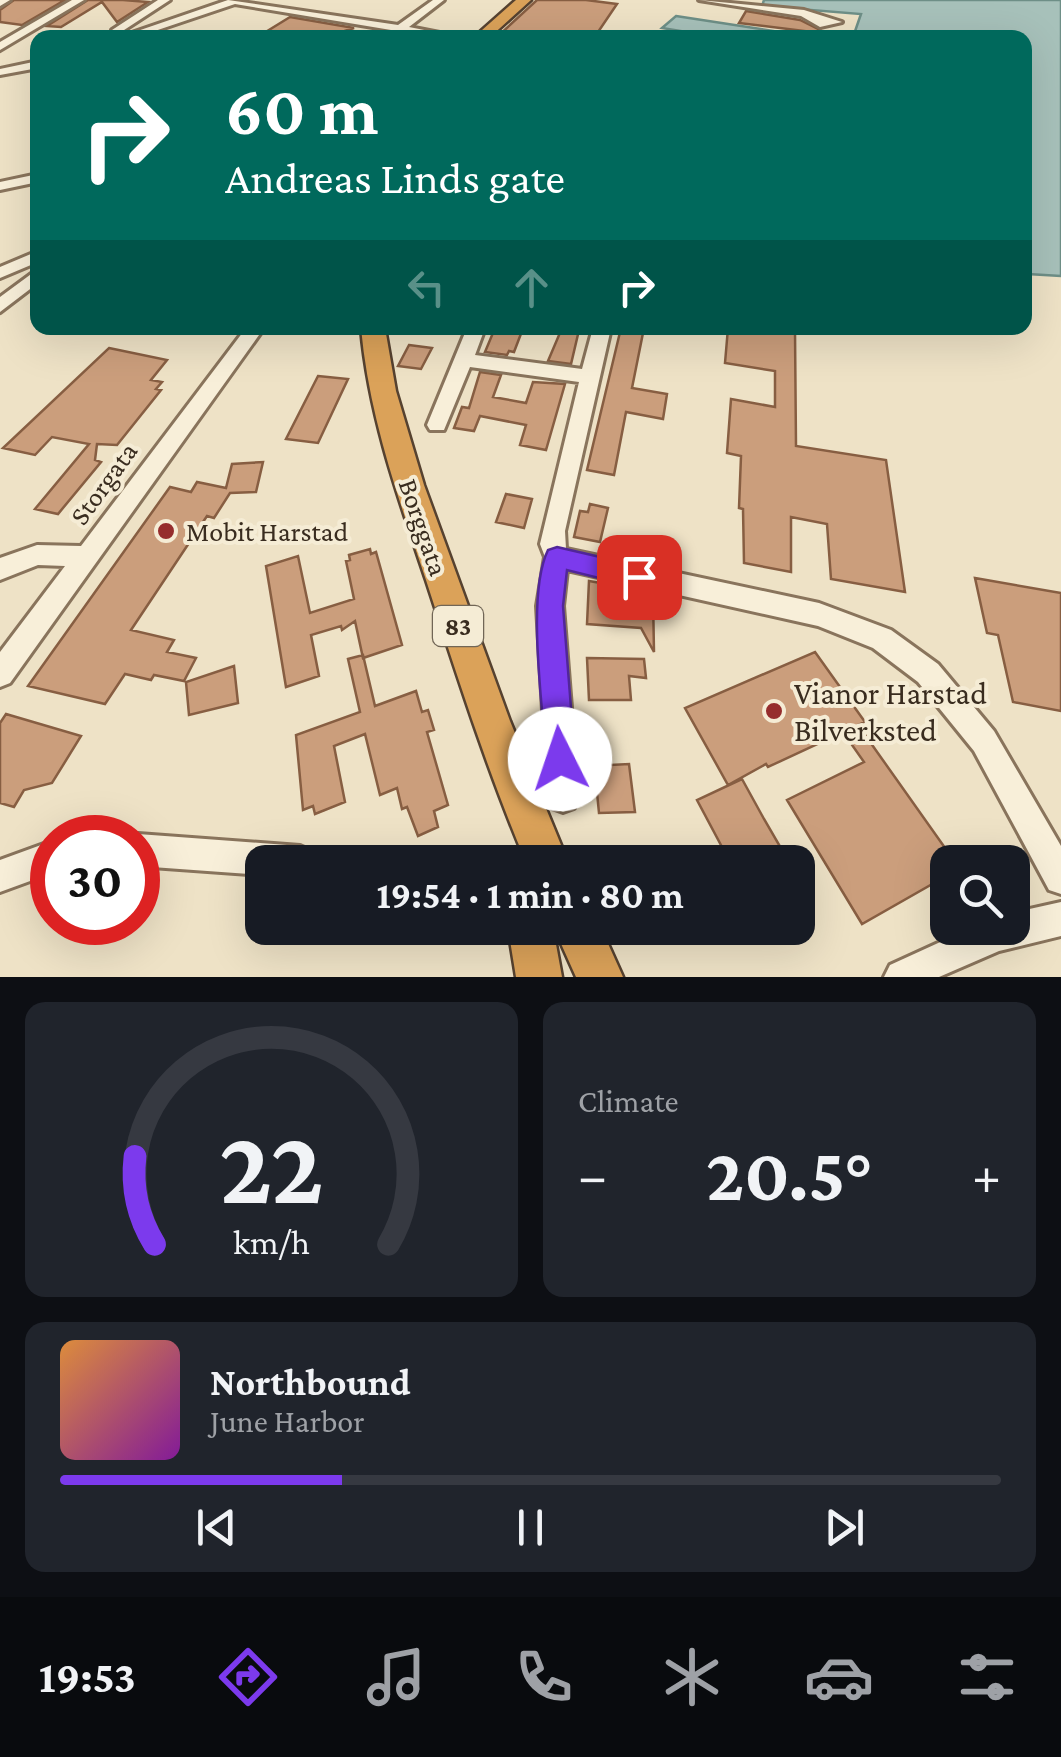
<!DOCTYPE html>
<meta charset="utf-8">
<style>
body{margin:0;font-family:"Crimson Pro",serif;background:#20242c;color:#f1f3f6;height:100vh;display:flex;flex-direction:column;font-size:38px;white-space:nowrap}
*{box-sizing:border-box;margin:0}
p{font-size:32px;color:#9ea1a6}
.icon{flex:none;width:55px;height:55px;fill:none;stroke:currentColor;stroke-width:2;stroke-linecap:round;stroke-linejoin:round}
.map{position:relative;height:977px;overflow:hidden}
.panel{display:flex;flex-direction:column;gap:25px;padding:25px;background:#0d0f14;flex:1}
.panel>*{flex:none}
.guide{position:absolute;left:30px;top:30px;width:1002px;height:305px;border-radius:20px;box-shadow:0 10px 40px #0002;background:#00695c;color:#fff;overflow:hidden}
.buttons{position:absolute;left:930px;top:845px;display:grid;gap:20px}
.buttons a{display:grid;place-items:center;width:100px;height:100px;border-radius:20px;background:#171b24;box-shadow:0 10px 40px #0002;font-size:50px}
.speed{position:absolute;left:30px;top:815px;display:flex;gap:20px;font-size:50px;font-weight:700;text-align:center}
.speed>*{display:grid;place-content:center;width:130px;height:130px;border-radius:50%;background:#171b24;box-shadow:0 10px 40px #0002;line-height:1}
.speed .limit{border:15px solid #d22;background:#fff;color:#111}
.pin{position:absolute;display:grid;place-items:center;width:85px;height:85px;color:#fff;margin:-42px;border-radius:20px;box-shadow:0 5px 15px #0006}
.me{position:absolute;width:110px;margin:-55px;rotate:356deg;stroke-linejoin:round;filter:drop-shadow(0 0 8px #0008)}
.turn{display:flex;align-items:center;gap:35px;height:210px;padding:0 30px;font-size:45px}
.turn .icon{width:130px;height:130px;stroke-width:2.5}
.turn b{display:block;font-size:70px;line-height:85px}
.lanes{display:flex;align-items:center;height:95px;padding:0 30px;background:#0003;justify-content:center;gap:50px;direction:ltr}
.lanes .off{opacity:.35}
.big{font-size:75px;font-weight:700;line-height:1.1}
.panel .card{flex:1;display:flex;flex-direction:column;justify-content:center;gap:15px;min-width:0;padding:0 35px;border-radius:20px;background:#20242c}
.panel .dial{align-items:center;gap:0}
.dial svg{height:260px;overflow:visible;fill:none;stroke:#363941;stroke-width:7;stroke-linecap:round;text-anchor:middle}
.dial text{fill:#f1f3f6;stroke:none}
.song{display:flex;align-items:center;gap:30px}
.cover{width:120px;height:120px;border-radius:15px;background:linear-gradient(135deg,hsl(30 70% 55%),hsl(290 70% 35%))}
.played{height:10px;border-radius:5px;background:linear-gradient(90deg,#7c3aed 30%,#363941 30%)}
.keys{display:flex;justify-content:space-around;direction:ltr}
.heat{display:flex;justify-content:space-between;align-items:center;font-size:55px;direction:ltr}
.panel .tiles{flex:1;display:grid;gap:25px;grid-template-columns:1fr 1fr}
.card:last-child{grid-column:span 2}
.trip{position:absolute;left:245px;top:845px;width:570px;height:100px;border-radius:20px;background:#171b24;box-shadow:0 10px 40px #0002;font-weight:700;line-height:100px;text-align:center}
.tab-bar{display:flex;height:160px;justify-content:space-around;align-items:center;background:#090b0e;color:#9ea1a6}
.tab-bar .icon{width:70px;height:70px}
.tab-bar .selected{color:#7c3aed}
.tab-bar b{font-size:45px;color:#f1f3f6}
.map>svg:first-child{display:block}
.water{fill:#a7c1ba;stroke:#6e8f87;stroke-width:2.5}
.building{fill:#cb9e7c;stroke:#875e42;stroke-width:2.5}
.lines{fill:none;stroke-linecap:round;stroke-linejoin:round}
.minor-casing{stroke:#89745c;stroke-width:6}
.highway-casing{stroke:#564230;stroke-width:5}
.minor{fill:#f8efd9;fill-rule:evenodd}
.highway{fill:#dba259;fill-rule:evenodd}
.route{fill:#7c3aed;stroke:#51269a;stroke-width:2.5}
.poi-dot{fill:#962d2d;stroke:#f5ecd5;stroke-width:4}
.labels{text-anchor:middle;stroke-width:8;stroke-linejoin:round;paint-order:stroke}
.shield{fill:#f5ecd5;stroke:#716656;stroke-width:2.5}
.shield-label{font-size:25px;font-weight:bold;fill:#392c1f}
.street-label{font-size:28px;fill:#392c1f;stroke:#f5ecd5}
.poi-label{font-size:28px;fill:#392c1f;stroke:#f5ecd5;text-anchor:start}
.near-poi-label{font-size:32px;fill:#392c1f;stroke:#f5ecd5;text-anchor:start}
</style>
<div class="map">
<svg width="1061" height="977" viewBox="0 0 1061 977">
<rect width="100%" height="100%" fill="#eee2c6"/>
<path class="water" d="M764,0H1061V276L1028,274L1025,267V38L853,37L861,14L762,6Z
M676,16L812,37H717L662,28Z"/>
<path class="building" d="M14,0H65L22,25L0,22V10Z
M88,0H123L148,2L117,22L102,2L61,27L47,26Z
M537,0H586L617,4L594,38L497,37Z
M746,11L800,20L828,34L739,23Z
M290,17L354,28L323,38H256Z
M495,328L522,331L514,352L509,351L507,355L485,352Z
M562,328L579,330L571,364L548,361Z
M621,328H644L632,388L667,394L663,419L626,412L614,475L587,470Z
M728,328L795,331L796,446L886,460L905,592L831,579L827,524L791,517V572L744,563L743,509L739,508L741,456L727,453L731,399L775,407V371L725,363Z
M409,345L432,348L421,369L398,366Z
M109,348L167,360L151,380L162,382L156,389L161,390L117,445L97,444L95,460L101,462L58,514L35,509L89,444L52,437L35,455L3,448Z
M480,372L501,375L493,397L526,403L533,382L565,384L546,450L520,445L526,425L480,416L474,431L454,428L462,407L469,408Z
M318,376L348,379L318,443L286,439Z
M263,462L256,492L230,493L214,518L207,516L131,630L174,640L167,652L196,658L184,681L154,675L151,680L125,674L105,704L28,686L170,487L191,492L197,482L226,488L232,464Z
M506,494L532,499L524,528L496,522Z
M590,504L608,508L600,542L574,537L580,511L588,512Z
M370,549L371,554L376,552L402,645L363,658L355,621L342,630L341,626L311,635L319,676L286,687L266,566L298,556L310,613L354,599L346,561L350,560L349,555Z
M975,578L1061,593V711L1013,702L998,635L987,633Z
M589,581L630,588V594L653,596L654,652L641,628L587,624Z
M815,652L865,722L858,725L955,862H948V875L862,924L787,800L864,762L843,732L768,767L766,764L728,785L685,708Z
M363,655L375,706L416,691L422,712L428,710L434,730L427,732L448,805L434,811L438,827L418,836L407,807L402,809L397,788L380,795L365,734L334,746L345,802L315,814L313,806L303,810L296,735L360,712L348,659Z
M587,658L644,659L646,678L629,676L631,700H589Z
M234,666L238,703L189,715L186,682Z
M6,714L81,736L52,783L24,790L14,807L0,803V723Z
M629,764L635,812L599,813L595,772H606L605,766L610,765Z
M742,779L764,819L789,862H730L697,800Z"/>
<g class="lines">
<g class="minor-casing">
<path id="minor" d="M0,0H10L0,6Z
M72,0H84L0,50V42Z
M158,0H170L121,32L112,30Z
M228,0L398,25L433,0H444L409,27L465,38L402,32L395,35L391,30L235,4L134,38H117Z
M699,0L804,10L842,22L820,27L801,16Z
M38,61V68L0,75V69Z
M38,174V182L0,190V182Z
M38,251V262L0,278V267Z
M38,269V283L0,312V297Z
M246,328H264L10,683L0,687V652L65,566L38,565L0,580V558L37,545L81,546Z
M467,328H485L475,355L582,369L593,328H611L565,531L566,549L819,603L891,630L938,664L994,731L1061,846V894L1049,890L974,751L918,682L873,648L818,626L567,570L563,606L578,797L574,808L563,812L552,808L548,797L537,606L545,557L540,544L579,382L470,367L444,430H430L427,425Z
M138,834L300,846L311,851L316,862H262V875L138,866V838H130Z
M52,841V873L0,892V860Z
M1061,902V936L999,951L939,977H884L890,965L971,928H1012V913Z"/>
</g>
<g class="highway-casing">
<path id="highway" d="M516,0H531L489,38H473Z
M361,328H385L396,391L424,485L510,721L568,862H526C487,770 457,675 426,580C398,497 369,416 361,328Z
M508,928H553L562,977H516Z
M554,928H601L623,977H576Z"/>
</g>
<use href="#minor" class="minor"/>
<use href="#highway" class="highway"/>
</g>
<path class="route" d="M557,547L639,566L648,569L652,577L648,584L639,588L567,570L563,606L575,759L571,770L560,774L550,770L546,759C543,707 526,595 548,550Z"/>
<g class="poi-dot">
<circle cx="166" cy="531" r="10"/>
<circle cx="774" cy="711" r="10"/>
</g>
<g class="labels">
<rect class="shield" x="433" y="606" width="50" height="40" rx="8"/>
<g class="shield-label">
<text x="458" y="635">83</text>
</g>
<g class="street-label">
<text transform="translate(103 483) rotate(-54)" y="10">Storgata</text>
<text transform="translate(424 527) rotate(71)" y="10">Borggata</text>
</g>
<g class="poi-label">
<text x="186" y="541">Mobit Harstad</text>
</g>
<g class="near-poi-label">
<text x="794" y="704">Vianor Harstad<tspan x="794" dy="37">Bilverksted</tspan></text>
</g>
</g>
</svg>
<div class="buttons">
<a><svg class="icon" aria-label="search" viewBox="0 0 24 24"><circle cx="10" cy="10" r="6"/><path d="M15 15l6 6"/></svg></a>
</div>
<div class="speed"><div class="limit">30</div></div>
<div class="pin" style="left:639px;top:577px;background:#d93025"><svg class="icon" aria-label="arrive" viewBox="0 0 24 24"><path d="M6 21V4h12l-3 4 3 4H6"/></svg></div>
<svg class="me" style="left:560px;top:759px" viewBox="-20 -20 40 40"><circle r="19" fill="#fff"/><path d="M0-13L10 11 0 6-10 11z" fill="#7c3aed"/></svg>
<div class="trip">19:54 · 1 min · 80 m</div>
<div class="guide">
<div class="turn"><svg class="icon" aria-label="right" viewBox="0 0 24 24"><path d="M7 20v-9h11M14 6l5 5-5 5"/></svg><div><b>60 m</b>Andreas Linds gate</div></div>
<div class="lanes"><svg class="icon off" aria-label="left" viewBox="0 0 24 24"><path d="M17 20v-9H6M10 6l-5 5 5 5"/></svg><svg class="icon off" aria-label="ahead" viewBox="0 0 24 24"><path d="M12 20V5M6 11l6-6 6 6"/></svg><svg class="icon" aria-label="right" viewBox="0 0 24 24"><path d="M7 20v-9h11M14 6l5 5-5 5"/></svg></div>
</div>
</div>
<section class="panel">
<div class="tiles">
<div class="card dial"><svg viewBox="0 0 100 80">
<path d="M14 69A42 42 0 1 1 86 69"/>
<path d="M14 69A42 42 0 0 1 8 42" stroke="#7c3aed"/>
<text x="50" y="56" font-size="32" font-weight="700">22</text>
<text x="50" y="72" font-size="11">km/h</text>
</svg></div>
<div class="card"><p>Climate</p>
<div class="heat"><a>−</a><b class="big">20.5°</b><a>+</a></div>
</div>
<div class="card">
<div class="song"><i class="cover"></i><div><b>Northbound</b><p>June Harbor</p></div></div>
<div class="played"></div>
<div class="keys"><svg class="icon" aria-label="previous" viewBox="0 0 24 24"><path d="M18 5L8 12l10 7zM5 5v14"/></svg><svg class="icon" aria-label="pause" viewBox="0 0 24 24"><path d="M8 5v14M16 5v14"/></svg><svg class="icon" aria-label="next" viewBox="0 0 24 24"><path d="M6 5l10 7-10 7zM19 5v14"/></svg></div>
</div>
</div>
</section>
<nav class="tab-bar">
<b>19:53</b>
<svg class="icon selected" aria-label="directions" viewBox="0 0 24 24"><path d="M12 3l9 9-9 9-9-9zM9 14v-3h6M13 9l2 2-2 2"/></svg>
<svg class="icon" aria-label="music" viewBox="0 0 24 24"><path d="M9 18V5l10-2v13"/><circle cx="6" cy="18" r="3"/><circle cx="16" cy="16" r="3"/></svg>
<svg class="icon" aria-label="phone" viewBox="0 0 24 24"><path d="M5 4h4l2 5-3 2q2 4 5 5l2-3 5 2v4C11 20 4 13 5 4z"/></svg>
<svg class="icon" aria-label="climate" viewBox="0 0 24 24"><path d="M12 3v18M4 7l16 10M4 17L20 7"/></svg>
<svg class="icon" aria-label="car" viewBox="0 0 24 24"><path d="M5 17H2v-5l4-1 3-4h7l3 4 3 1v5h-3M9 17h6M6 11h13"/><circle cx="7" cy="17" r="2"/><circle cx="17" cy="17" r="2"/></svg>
<svg class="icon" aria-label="filters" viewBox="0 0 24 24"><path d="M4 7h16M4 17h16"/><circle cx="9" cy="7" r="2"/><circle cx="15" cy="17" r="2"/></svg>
</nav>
